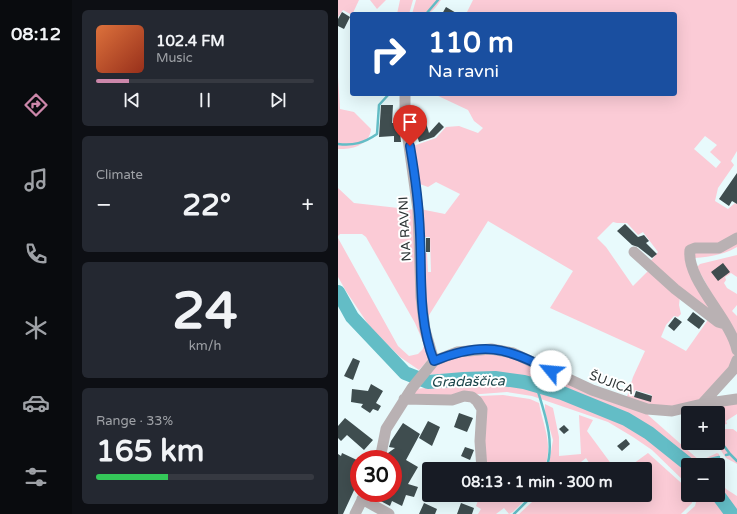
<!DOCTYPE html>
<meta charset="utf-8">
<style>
body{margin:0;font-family:"Varela Round",sans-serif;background:#242831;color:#f1f3f6;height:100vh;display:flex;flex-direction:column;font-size:15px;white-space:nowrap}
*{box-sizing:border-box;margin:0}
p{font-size:13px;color:#9ea1a6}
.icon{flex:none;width:22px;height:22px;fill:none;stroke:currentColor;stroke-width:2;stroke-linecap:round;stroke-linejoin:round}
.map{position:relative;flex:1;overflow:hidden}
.details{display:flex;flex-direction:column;gap:10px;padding:10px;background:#0d0f14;width:266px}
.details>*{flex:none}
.hud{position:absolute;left:12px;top:12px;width:327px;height:84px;border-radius:4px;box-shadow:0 4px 16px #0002;background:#1a4fa0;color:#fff;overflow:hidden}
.controls{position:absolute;left:343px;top:406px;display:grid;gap:8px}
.controls a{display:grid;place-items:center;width:44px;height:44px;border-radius:4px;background:#171b24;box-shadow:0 4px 16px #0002;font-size:20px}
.speed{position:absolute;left:12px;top:450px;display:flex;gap:8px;font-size:20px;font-weight:700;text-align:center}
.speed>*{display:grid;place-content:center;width:52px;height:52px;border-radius:50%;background:#171b24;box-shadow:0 4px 16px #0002;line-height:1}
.speed .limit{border:6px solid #d22;background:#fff;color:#111}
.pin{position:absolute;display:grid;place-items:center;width:34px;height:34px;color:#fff;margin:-41px -17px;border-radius:50% 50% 50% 0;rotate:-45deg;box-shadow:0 0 4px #0007}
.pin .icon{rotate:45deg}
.me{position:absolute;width:44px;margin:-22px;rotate:298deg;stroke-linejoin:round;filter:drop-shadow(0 0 3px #0008)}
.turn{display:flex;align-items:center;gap:14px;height:84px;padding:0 12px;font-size:18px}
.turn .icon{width:52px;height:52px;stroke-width:2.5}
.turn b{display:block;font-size:28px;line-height:34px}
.big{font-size:30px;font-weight:800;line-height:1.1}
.details .card{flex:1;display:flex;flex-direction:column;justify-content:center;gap:6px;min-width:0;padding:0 14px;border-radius:6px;background:#242831}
.details .dial{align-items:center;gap:0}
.dial b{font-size:52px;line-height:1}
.song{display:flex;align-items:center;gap:12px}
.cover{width:48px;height:48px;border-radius:6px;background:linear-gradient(135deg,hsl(20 70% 55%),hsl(10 70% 35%))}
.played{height:4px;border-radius:2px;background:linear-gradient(90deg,#cc87aa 15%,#363941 15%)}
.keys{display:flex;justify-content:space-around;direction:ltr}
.heat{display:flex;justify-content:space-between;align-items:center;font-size:22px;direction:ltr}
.charge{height:6px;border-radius:3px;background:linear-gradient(90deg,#34c759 33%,#363941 0)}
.trip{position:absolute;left:84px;top:462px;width:230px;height:40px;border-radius:4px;background:#171b24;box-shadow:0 4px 16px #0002;font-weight:800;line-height:40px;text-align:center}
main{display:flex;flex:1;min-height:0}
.dock{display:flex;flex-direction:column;width:72px;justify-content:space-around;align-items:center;background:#090b0e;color:#9ea1a6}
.dock .icon{width:28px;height:28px}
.dock .active{color:#cc87aa}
.dock b{font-size:18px;color:#f1f3f6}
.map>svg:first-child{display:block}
.green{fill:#fbcbd6;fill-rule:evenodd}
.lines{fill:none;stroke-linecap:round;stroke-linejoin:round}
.stream{stroke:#63bdc6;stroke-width:2.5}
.river{stroke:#63bdc6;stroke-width:14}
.building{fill:#3f4d4f}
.minor{stroke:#b9b1b3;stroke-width:11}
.route-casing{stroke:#114b97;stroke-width:10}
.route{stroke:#1a73e8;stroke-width:7}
.labels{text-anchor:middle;stroke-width:4;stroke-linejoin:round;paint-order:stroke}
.street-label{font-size:13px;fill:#2c3334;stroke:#fff}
.water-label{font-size:14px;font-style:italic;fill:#1a4449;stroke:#fff}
</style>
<main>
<nav class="dock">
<b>08:12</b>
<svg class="icon active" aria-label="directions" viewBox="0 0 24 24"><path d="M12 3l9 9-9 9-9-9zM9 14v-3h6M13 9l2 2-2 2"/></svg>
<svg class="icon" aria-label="music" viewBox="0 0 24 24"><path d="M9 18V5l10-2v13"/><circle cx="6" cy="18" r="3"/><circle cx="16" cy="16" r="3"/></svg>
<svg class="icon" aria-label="phone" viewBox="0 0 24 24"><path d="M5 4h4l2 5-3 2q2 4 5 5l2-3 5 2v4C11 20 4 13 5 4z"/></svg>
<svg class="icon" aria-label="climate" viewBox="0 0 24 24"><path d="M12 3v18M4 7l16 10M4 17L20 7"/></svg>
<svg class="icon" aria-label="car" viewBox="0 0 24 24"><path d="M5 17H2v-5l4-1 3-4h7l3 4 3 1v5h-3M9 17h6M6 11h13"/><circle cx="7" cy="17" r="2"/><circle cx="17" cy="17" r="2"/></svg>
<svg class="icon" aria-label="filters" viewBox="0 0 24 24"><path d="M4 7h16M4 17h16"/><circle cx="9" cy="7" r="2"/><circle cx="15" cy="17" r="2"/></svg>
</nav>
<section class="details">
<div class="card">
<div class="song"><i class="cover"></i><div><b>102.4 FM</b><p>Music</p></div></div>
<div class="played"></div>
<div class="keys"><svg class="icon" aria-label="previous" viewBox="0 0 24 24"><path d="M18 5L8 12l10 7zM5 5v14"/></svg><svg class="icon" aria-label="pause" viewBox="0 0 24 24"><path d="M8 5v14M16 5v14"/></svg><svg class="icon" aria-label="next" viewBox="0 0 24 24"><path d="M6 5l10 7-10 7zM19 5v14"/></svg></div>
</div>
<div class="card"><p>Climate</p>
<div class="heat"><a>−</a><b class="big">22°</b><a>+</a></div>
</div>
<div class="card dial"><b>24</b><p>km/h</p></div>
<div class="card"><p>Range · 33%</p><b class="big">165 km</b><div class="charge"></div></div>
</section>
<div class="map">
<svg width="399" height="514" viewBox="0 0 399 514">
<rect width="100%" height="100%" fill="#e8fafc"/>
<path class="green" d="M0,0H21L14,15L5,10L0,17Z
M32,0H48L39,9Z
M62,0H75L71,14H59Z
M78,0H103C93,15 91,14 74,14Z
M135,0H399V151L393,161L396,165L380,188L377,201L390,209L397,203L399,204V234L383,245L351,247L382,319L311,263L320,252L305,232L300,235L289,223H279L275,222L259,238L268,247L295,286L312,269L342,296L341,305L343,314L340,317L336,316L328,325L323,337L348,351L372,317C385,326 399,345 397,362L362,400L324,408L288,400L295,377L307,351L212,308L235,271L150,221L88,320L85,253H89L90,272H93L92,237H83L82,209L107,214L122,194L98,182L90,187L79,183L75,146L98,138L108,127L121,126L140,133L145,128L136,121L130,110L96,94H337V14H128ZM367,136L379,145L372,152L383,162L378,168L356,149ZM297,390L314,395L312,401L295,396Z
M0,77L2,109L16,112L33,129C32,145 13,150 0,149Z
M0,188L16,203L78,210L90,360L81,370L62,357L32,327L8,291L0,277V238L60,346L71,356L80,354L85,349L86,344L77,323L28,237L24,234H2L0,236Z
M399,242V247C386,255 370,257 356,258L355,251Z
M399,255V277L393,273L387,277L388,280L386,283L389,288L399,294V305L394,311L399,316V340L359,267L362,264Z
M167,354L311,413L310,415L362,461L379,453L381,454L386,475L383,477L380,473V465H356L319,433L298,418L204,381L174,375L138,372L88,375C106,350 140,355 167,354Z
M148,382L183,385L195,391L218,396L250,407L291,424L322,445L350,473V485L314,450L295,437L270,422L194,396L169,392L104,397L72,396L77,389Z
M165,395L192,399L201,403C205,426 216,445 206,469H168L156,465L154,469H146L140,396Z
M399,401V414L388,421L389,424L380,426V413H358L357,411Z
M207,404L215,408L221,437V456L243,454L241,415L255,420L249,431L277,469H255L248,458L243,462L249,469H210L215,440L207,412Z
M380,429H395L399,432V464L388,458L378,443H380Z
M310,453L350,489V495H355L354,503L343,514H181L194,502L197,495H307V469H288Z
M380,479L388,489L399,496V512L380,489Z
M142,495L152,497L153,495H192L175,512L171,514L166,508L158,514H140L143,509L138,506Z
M360,495H374L390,514H348L357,506Z"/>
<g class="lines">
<path class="stream" d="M88,14L100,0
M0,144C15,146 26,143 39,134L41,105L51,94
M198,385C206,412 218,442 208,469
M380,438L392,454
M388,455L392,454L399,461
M350,464L381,457
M176,514L195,495"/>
<path class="river" d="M0,292L14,317L67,373L90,382L126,379L157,378L186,382L224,393L288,419L311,433L351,465
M380,495L394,514"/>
</g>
<path class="building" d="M108,7L120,14H104Z
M4,12L12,17L6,29L0,26V19Z
M43,105H55L54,123H61L63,142H56V136L41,137Z
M101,122L106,127L96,137L81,142L76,126L88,123L91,133Z
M399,173V204L394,201L391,206L381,199Z
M287,224L300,237L306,235L311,241L308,243L319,254L314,258L300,247L294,245L279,231Z
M88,238H92V252H88Z
M385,263L392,272L380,281L373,272Z
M355,312L367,321L361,329L349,320Z
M337,317L344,322L336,331L330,326Z
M15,358L22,361L15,380L6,376Z
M33,384L45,391L38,403L43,406L40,411L35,409L32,413L23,407L25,404L13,402L14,389L30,391Z
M298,391L314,396L313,402L296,397Z
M121,413L135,418L129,432L116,427Z
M7,418L35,440L26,450L9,435L3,441L0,438V426Z
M90,421L102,427L94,446L81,438Z
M65,423L82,434L68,460L80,467L70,484L80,487L76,497L68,495L64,506L54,501L52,506L37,498L39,493H55V481L58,471L55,469V459H49L50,453L57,448L51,447L53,441Z
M226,425L231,430L226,434L221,429Z
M288,439L292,444L284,451L279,446Z
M127,447L136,450L132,460L123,456Z
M4,453L21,461V483L18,486L5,514H0V454L3,456Z
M86,503L99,509L97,514H81Z
M123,503L136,508L134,514H119Z"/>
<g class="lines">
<path class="minor" d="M67,94V117L80,210L83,297L87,330L96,361
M399,238L381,248H357L352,250C348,280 392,318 399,350
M296,252L337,289L380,322L387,324
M66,399L114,400L126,396L134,397L139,401L144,409L142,441L144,469
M364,404L395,370L399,360
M42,459L48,429L74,388L96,361L119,352L153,349L175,353L254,390L309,409L334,411L364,404L399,399
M24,499L51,514
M17,514L27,494"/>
</g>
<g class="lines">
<g class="route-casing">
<path id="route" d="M72,146C77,175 81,205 82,234C84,277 80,320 96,361C145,341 168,347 213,371"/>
</g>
<use href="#route" class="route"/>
</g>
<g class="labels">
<g class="street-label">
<text transform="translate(66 229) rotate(-93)" y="5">NA RAVNI</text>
<text transform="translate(274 382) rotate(20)" y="5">ŠUJICA</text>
</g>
<g class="water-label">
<text transform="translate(130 381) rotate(-1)" y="5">Gradaščica</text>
</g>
</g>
</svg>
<div class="controls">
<a>+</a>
<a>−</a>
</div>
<div class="speed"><div class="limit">30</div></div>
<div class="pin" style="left:72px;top:146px;background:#d93025"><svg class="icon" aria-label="arrive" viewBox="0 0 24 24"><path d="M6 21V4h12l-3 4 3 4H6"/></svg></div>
<svg class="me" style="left:213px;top:371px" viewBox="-20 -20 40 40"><circle r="19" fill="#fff"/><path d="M0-13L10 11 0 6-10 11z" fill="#1a73e8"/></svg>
<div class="trip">08:13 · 1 min · 300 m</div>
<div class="hud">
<div class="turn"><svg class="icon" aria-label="right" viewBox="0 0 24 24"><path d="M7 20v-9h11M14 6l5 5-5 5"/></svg><div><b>110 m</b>Na ravni</div></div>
</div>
</div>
</main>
